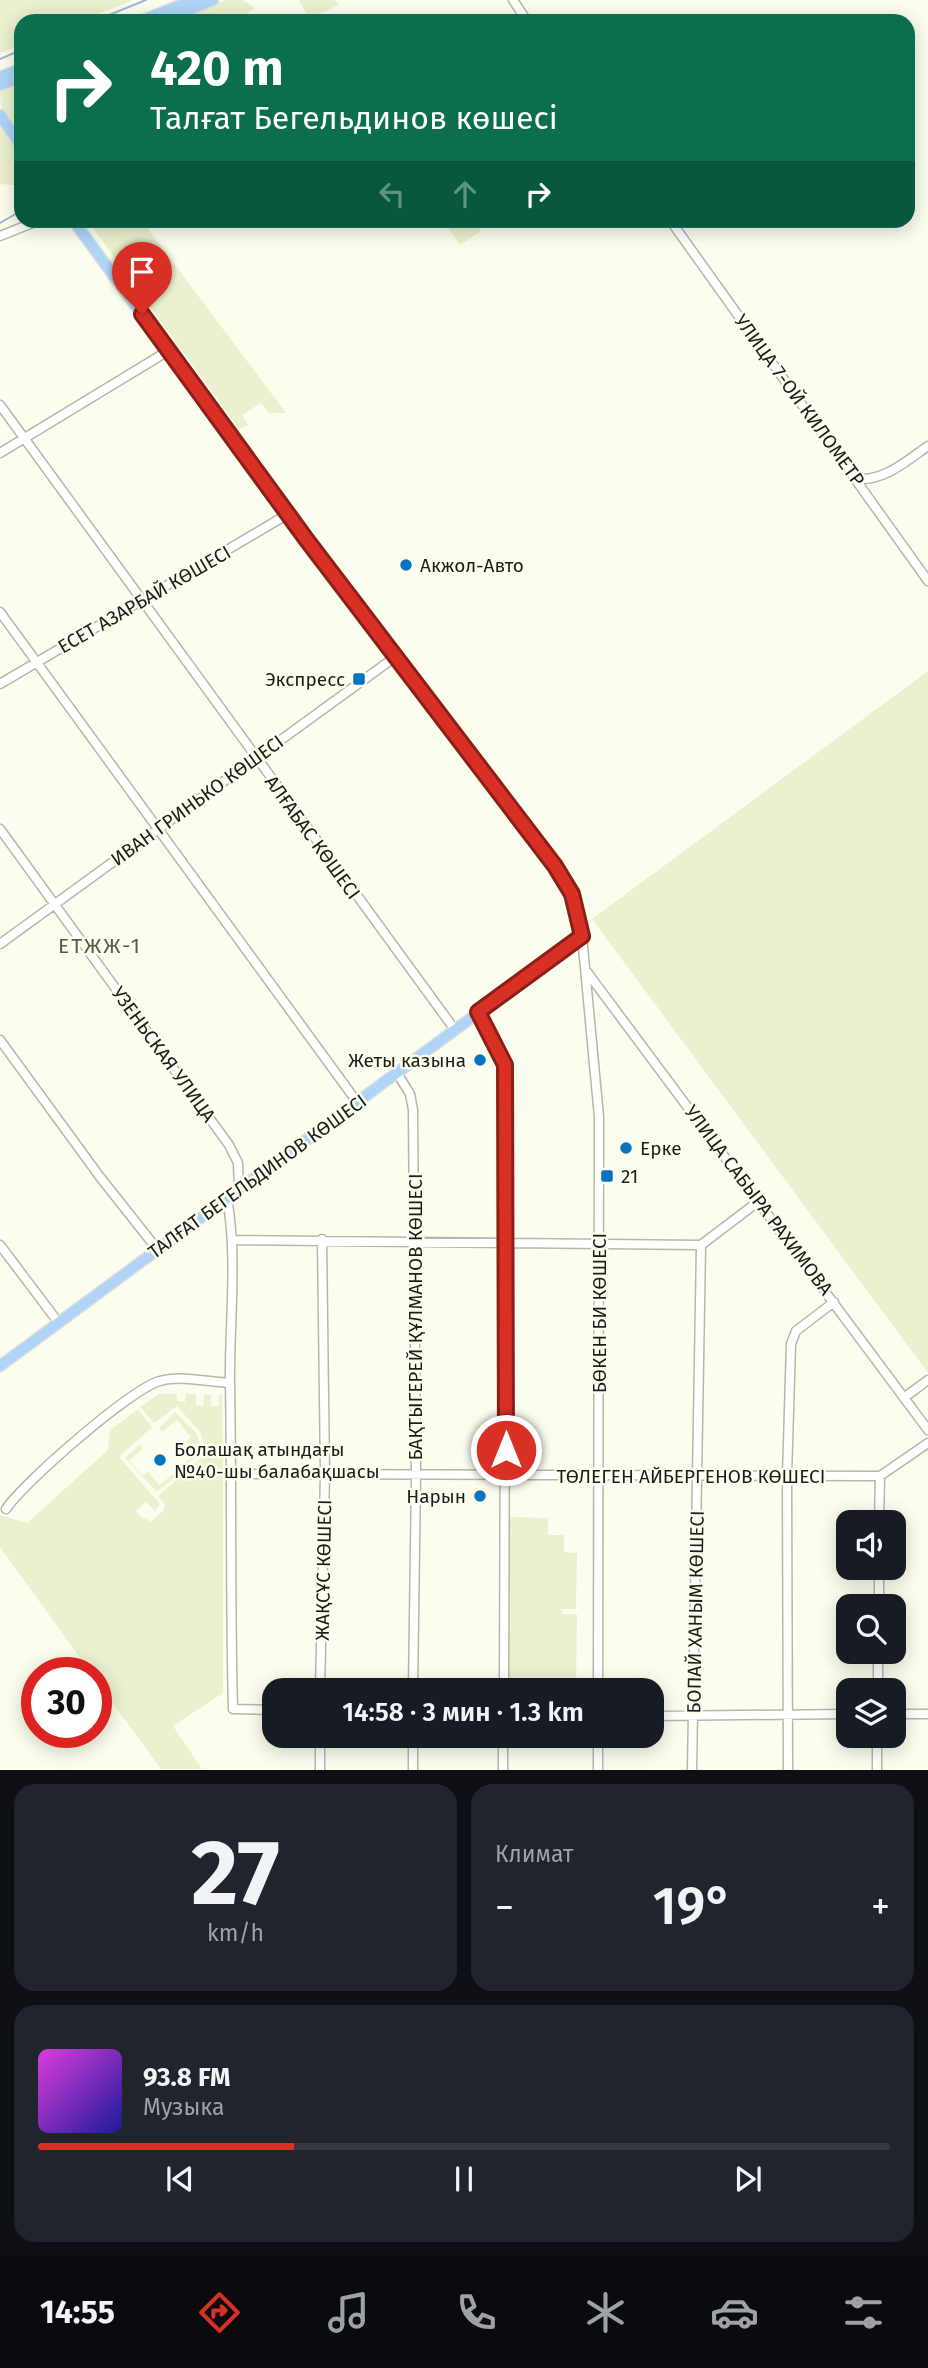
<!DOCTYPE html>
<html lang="ru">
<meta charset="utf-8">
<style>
body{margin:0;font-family:"Fira Sans",sans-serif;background:#20242c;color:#f1f3f6;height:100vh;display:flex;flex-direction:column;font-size:26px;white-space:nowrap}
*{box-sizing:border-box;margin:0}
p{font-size:23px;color:#9ea1a6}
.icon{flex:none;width:38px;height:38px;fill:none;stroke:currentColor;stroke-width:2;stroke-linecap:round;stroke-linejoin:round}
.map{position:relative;height:1770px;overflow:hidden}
.sheet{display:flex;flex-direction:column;gap:14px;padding:14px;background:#0d0f14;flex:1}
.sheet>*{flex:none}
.banner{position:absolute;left:14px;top:14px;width:901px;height:214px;border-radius:21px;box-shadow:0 4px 18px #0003;background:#0b6e4f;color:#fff;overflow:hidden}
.fabs{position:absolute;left:836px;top:1510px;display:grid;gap:14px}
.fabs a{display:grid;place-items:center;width:70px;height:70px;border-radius:14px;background:#171b24;box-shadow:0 4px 18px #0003;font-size:35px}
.speed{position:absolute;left:21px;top:1657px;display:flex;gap:14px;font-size:35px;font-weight:700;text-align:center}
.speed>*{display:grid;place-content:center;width:91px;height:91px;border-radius:50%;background:#171b24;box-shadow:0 4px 18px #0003;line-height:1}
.speed .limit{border:10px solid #d22;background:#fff;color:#111}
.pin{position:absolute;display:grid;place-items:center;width:60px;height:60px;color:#fff;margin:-72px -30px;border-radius:50% 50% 50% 0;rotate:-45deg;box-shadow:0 0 7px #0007}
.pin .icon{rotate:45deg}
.me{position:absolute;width:77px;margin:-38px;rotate:0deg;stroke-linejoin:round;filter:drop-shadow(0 0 5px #0008)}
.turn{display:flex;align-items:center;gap:24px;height:147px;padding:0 21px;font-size:32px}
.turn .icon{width:91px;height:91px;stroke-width:2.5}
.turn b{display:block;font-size:49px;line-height:60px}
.lanes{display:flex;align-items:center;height:66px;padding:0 21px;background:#0003;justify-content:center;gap:35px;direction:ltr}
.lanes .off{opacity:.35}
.big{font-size:52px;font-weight:600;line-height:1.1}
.sheet .widget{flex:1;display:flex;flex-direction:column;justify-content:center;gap:10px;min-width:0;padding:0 24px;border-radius:21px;background:#20242c}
.sheet .dial{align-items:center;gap:0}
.dial b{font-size:91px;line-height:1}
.song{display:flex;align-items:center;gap:21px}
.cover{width:84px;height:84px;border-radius:10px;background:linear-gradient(135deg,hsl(300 70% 55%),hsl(240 70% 35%))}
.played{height:7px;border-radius:4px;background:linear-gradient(90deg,#d93025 30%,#363941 30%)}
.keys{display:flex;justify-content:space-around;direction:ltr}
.heat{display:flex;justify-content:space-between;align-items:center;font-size:38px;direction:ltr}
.sheet .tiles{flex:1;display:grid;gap:14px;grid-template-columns:1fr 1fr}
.widget:last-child{grid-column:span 2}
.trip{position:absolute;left:262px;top:1678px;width:402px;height:70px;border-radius:21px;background:#171b24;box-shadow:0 4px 18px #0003;font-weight:600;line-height:70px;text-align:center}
.dock{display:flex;height:112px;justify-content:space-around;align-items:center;background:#090b0e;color:#9ea1a6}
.dock .icon{width:49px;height:49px}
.dock .on{color:#d93025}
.dock b{font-size:32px;color:#f1f3f6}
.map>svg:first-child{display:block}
.green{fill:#ebf1cf}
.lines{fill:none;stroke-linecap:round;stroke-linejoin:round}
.stream{stroke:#9fb8d2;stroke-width:2}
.minor-casing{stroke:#b5b8a9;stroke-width:11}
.major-casing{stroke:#dfe0df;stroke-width:13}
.minor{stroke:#fff;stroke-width:8}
.major{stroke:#afd4f8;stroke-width:10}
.route-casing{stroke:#8d1f18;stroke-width:18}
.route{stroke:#d93025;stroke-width:12}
.poi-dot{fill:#0774bf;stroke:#fbfeee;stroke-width:2.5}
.labels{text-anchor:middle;stroke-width:5;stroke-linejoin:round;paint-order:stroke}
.street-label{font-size:19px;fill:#1d1e18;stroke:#fbfeee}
.poi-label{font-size:19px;fill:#1d1e18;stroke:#fbfeee;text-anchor:start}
.neighbourhood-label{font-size:21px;letter-spacing:2px;fill:#575a4c;stroke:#fbfeee}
</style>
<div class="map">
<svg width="928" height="1770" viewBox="0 0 928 1770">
<rect width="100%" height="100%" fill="#fbfeee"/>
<path class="green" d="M0,0H133L81,21H21V45L0,53Z
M226,0H243L255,8L244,16L247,21H173Z
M299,0H336L339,5L309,18Z
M21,80V129C3,112 0,114 0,88Z
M0,126L21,155V186L0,184Z
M88,221H142L286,413H269L261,403L242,415L248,425L239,429Z
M444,221H473L481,231L460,245Z
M928,671V1373L592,919Z
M159,1394H177V1401L185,1402L186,1394H196V1405L203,1406L204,1395H211V1406H219V1395H222L223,1452L206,1449L200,1432L177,1406L154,1423L140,1407Z
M138,1409L152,1427L119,1457L160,1504L155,1511L146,1502L136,1511L143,1519L145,1517L151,1522L164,1510L165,1505L158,1496L205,1455L223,1456V1693L173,1726L202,1769H161L96,1680V1673H91L0,1547V1515L27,1523L108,1450L110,1430Z
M175,1412L197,1434L202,1450L184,1467L182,1465L195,1454L186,1442L191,1437L177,1420L162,1432L159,1428Z
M139,1445L143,1448L129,1461L143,1476L148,1472L159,1485L176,1472L175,1477L157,1492L125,1458Z
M510,1517L548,1518V1535H564V1552L577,1553L576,1609H562L563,1614H577L576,1690H508Z"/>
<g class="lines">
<path class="stream" d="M94,21L146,0
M0,59L21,50
M0,223L21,211"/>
<g class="minor-casing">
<path id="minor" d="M513,0L527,21
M670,220L928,581
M0,236L40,220
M0,405L455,1030
M0,453L168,351
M857,479C885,481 906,461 928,446
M0,612L357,1102
M0,684L288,514
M0,829L229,1145L238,1163L239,1189
M582,936L599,1117L598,1690
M0,944L395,657
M587,972L928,1430
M478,1012L503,1055L506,1073L504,1690
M0,1040L100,1177L157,1249
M397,1073L410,1094L413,1110L416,1476L413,1690
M227,1198C238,1259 229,1323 230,1384C232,1493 230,1601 233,1709L275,1710
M232,1240L701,1245L759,1201
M0,1245L58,1322
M905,1397L928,1380
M233,1474L880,1476L928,1443
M6,1509C23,1483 132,1388 160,1381C181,1375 209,1382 230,1383
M879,1522L880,1476
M879,1606V1568
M320,1690L325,1474L322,1239
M878,1690V1652
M894,1714H928
M653,1716L849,1714
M320,1736V1770
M598,1736V1770
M877,1736V1770
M413,1770V1736
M503,1770V1736
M692,1770L701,1245
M788,1770L787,1476L791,1344L796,1331L834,1302"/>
</g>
<g class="major-casing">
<path id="major" d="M141,21L193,0
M160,21L213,0
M0,77L21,69
M0,85L21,77
M0,115L21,146
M0,1366L582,936L572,894L555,866L306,539L73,220"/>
</g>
<use href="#minor" class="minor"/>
<use href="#major" class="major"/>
</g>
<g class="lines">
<g class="route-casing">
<path id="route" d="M142,314L306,539L555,866L572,894L582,936L478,1012L505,1065L506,1450"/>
</g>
<use href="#route" class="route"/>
</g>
<g class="poi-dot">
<circle cx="406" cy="565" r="7"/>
<rect x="352" y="672" width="14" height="14" rx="3.5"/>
<circle cx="480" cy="1060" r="7"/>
<circle cx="626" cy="1148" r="7"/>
<rect x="600" y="1169" width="14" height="14" rx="3.5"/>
<circle cx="160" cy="1460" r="7"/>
<circle cx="480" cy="1496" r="7"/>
</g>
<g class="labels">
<g class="street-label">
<text transform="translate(800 400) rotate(54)" y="7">УЛИЦА 7-ОЙ КИЛОМЕТР</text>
<text transform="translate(144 599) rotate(-30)" y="7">ЕСЕТ АЗАРБАЙ КӨШЕСІ</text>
<text transform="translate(197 800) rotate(-36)" y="7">ИВАН ГРИНЬКО КӨШЕСІ</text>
<text transform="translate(313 837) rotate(54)" y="7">АЛҒАБАС КӨШЕСІ</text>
<text transform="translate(164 1054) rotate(54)" y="7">УЗЕНЬСКАЯ УЛИЦА</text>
<text transform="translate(257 1176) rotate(-36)" y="7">ТАЛҒАТ БЕГЕЛЬДИНОВ КӨШЕСІ</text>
<text transform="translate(759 1200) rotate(53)" y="7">УЛИЦА САБЫРА РАХИМОВА</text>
<text transform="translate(599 1313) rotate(-90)" y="7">БӨКЕН БИ КӨШЕСІ</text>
<text transform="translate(415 1317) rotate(-90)" y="7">БАҚТЫГЕРЕЙ ҚҰЛМАНОВ КӨШЕСІ</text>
<text x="691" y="1483">ТӨЛЕГЕН АЙБЕРГЕНОВ КӨШЕСІ</text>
<text transform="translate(323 1570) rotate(-89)" y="7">ЖАҚСҰС КӨШЕСІ</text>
<text transform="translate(695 1612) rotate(-89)" y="7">БОПАЙ ХАНЫМ КӨШЕСІ</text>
</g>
<g class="poi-label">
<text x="420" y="572">Акжол-Авто</text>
<text x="345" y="686" text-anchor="end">Экспресс</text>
<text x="466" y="1067" text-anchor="end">Жеты казына</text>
<text x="640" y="1155">Ерке</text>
<text x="621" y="1183">21</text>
<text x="174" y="1456">Болашақ атындағы<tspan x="174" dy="22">№40-шы балабақшасы</tspan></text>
<text x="466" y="1503" text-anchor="end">Нарын</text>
</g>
<g class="neighbourhood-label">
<text x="100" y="953">ЕТЖЖ-1</text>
</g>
</g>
</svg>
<div class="fabs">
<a><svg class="icon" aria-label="sound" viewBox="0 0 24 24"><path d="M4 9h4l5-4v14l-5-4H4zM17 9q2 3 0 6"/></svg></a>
<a><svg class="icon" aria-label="search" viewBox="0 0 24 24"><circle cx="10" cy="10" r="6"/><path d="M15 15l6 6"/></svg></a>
<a><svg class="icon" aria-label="layers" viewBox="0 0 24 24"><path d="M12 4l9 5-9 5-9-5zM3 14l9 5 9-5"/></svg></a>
</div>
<div class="speed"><div class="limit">30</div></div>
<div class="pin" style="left:142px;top:314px;background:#d93025"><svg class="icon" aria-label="arrive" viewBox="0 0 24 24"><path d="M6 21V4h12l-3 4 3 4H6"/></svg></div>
<svg class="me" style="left:506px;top:1450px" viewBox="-20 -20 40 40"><circle r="17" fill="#d93025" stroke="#fff" stroke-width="3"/><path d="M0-11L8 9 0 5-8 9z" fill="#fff"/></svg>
<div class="trip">14:58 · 3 мин · 1.3 km</div>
<div class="banner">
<div class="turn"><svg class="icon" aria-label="right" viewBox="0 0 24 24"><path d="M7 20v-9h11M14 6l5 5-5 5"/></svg><div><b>420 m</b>Талғат Бегельдинов көшесі</div></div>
<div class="lanes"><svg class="icon off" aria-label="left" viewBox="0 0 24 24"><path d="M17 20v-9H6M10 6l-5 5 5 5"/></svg><svg class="icon off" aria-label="ahead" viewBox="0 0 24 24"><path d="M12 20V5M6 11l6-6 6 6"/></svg><svg class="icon" aria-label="right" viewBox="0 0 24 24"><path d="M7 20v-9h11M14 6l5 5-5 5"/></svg></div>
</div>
</div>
<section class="sheet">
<div class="tiles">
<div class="widget dial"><b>27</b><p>km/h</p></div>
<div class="widget"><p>Климат</p>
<div class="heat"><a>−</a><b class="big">19°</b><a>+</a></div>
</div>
<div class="widget">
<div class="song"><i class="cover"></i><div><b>93.8 FM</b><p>Музыка</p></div></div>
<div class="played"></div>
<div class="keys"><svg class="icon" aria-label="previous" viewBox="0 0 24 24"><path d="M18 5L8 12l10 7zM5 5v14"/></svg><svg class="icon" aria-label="pause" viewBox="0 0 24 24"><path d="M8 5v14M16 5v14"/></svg><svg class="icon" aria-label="next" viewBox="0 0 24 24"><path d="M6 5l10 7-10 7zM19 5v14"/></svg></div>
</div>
</div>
</section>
<nav class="dock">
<b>14:55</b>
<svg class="icon on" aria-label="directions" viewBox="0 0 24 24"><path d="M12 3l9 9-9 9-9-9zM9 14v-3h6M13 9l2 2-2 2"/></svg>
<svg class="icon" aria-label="music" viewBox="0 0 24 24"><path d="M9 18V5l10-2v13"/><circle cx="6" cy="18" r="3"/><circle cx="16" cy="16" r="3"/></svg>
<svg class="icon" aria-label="phone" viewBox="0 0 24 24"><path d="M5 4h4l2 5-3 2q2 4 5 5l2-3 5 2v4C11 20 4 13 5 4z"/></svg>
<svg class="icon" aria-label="climate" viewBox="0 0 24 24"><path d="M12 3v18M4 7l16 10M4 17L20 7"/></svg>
<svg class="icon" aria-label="car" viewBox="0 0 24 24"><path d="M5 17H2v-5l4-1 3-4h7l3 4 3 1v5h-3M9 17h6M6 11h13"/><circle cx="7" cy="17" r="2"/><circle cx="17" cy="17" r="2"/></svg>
<svg class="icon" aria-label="filters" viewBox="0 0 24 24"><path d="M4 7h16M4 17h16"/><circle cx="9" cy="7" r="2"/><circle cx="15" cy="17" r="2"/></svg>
</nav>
